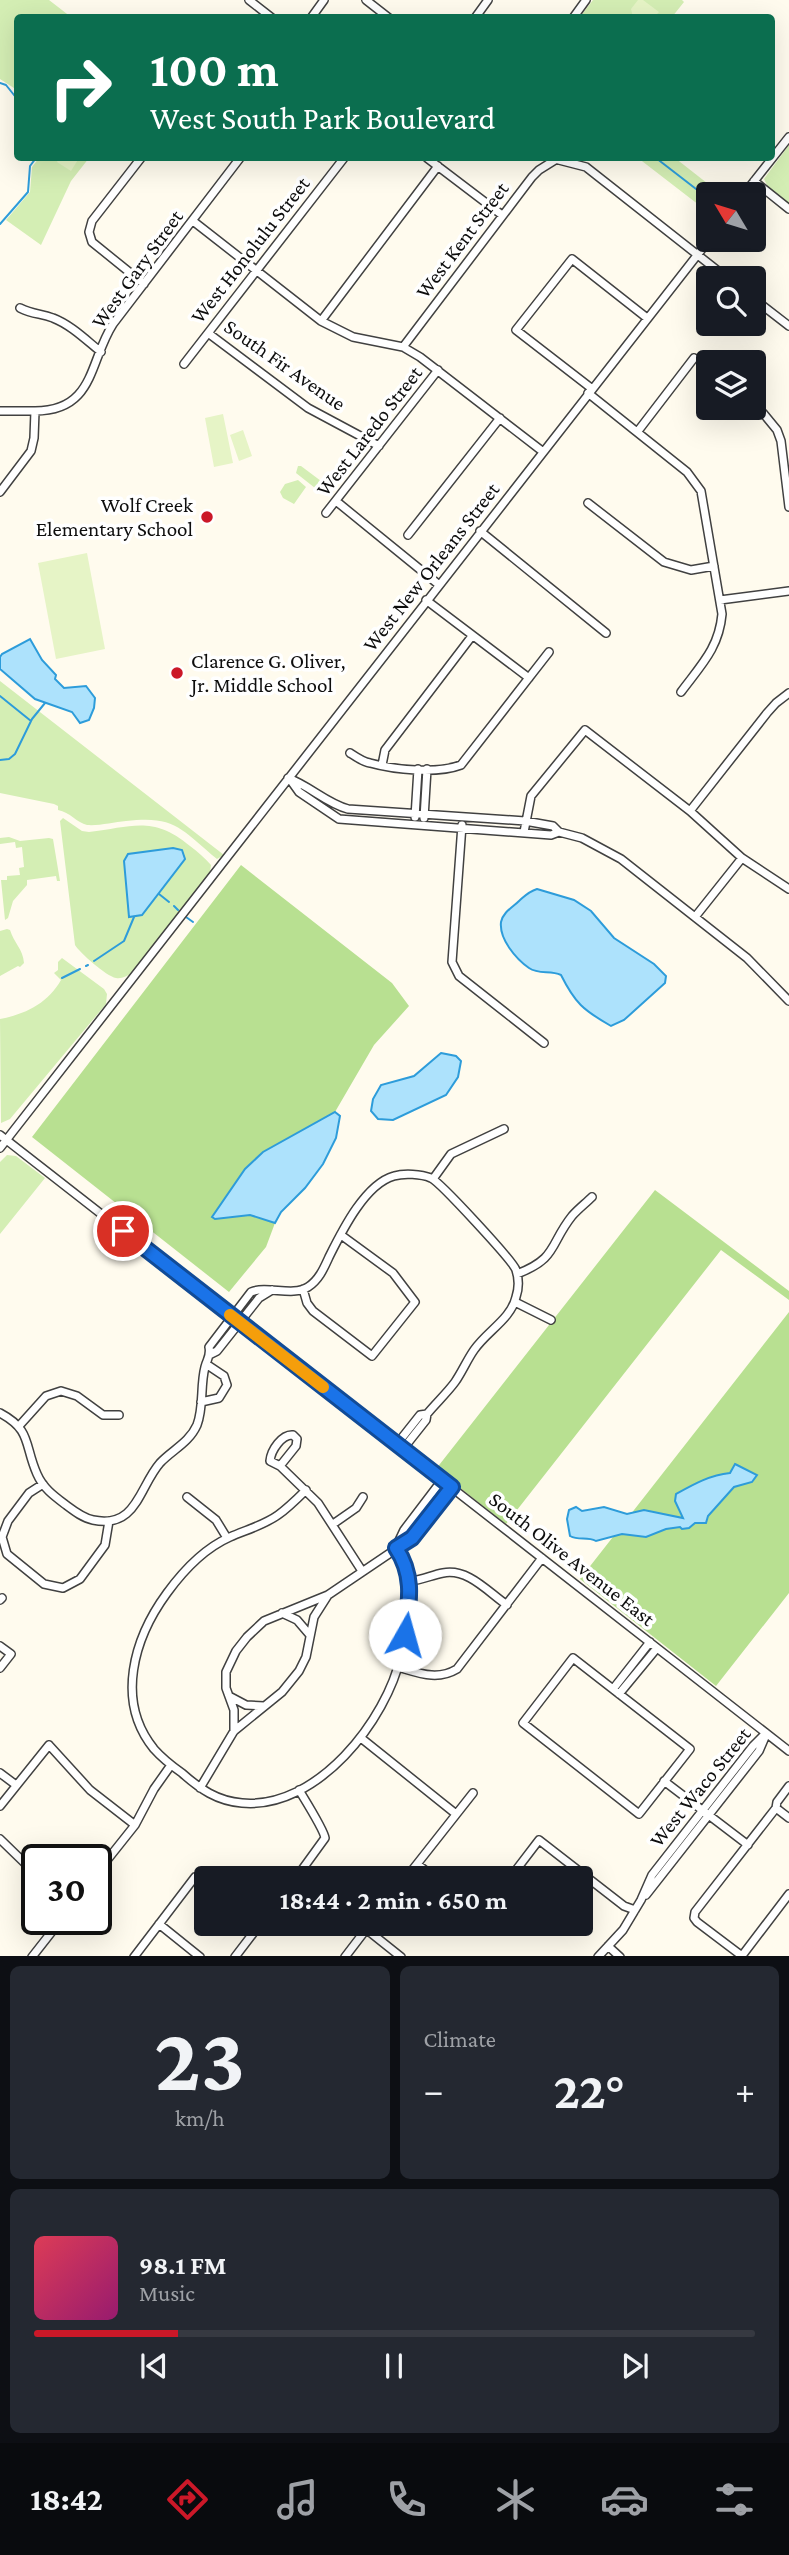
<!DOCTYPE html>
<meta charset="utf-8">
<style>
body{margin:0;font-family:"Crimson Pro",serif;background:#242831;color:#f1f3f6;height:100vh;display:flex;flex-direction:column;font-size:26px;white-space:nowrap}
*{box-sizing:border-box;margin:0}
p{font-size:23px;color:#9ea1a6}
.icon{flex:none;width:38px;height:38px;fill:none;stroke:currentColor;stroke-width:2;stroke-linecap:round;stroke-linejoin:round}
.map{position:relative;height:1956px;overflow:hidden}
.drawer{display:flex;flex-direction:column;gap:10px;padding:10px;background:#0d0f14;flex:1}
.drawer>*{flex:none}
.top-card{position:absolute;left:14px;top:14px;width:761px;height:147px;border-radius:7px;box-shadow:0 7px 28px #0002;background:#0b6e4f;color:#fff;overflow:hidden}
.needle{width:46px;rotate:308deg}
.tools{position:absolute;left:696px;top:182px;display:grid;gap:14px}
.tools a{display:grid;place-items:center;width:70px;height:70px;border-radius:7px;background:#171b24;box-shadow:0 7px 28px #0002;font-size:35px}
.speed{position:absolute;left:21px;top:1844px;display:flex;gap:14px;font-size:35px;font-weight:700;text-align:center}
.speed>*{display:grid;place-content:center;width:91px;height:91px;border-radius:50%;background:#171b24;box-shadow:0 7px 28px #0002;line-height:1}
.speed .limit{border:4px solid #111;border-radius:10px;background:#fff;color:#111}
.pin{position:absolute;display:grid;place-items:center;width:60px;height:60px;color:#fff;margin:-30px;border:4px solid #fff;border-radius:50%;box-shadow:0 2px 7px #0007}
.me{position:absolute;width:77px;margin:-38px;rotate:7deg;stroke-linejoin:round;filter:drop-shadow(0 0 5px #0008)}
.turn{display:flex;align-items:center;gap:24px;height:147px;padding:0 21px;font-size:32px}
.turn .icon{width:91px;height:91px;stroke-width:2.5}
.turn b{display:block;font-size:49px;line-height:60px}
.big{font-size:52px;font-weight:700;line-height:1.1}
.drawer .card{flex:1;display:flex;flex-direction:column;justify-content:center;gap:10px;min-width:0;padding:0 24px;border-radius:10px;background:#242831}
.drawer .dial{align-items:center;gap:0}
.dial b{font-size:91px;line-height:1}
.song{display:flex;align-items:center;gap:21px}
.cover{width:84px;height:84px;border-radius:10px;background:linear-gradient(135deg,hsl(350 70% 55%),hsl(320 70% 35%))}
.played{height:7px;border-radius:4px;background:linear-gradient(90deg,#cb1828 20%,#363941 20%)}
.keys{display:flex;justify-content:space-around;direction:ltr}
.heat{display:flex;justify-content:space-between;align-items:center;font-size:38px;direction:ltr}
.drawer .tiles{flex:1;display:grid;gap:10px;grid-template-columns:1fr 1fr}
.card:last-child{grid-column:span 2}
.trip{position:absolute;left:194px;top:1866px;width:399px;height:70px;border-radius:7px;background:#171b24;box-shadow:0 7px 28px #0002;font-weight:700;line-height:70px;text-align:center}
.dock{display:flex;height:112px;justify-content:space-around;align-items:center;background:#090b0e;color:#9ea1a6}
.dock .icon{width:49px;height:49px}
.dock .selected{color:#cb1828}
.dock b{font-size:32px;color:#f1f3f6}
.map>svg:first-child{display:block}
.green{fill:#d4eeb4}
.forest{fill:#b8e091}
.pitch{fill:#e6f4c6}
.water{fill:#ade2fc;stroke:#2d9cda;stroke-width:2}
.lines{fill:none;stroke-linecap:round;stroke-linejoin:round}
.stream{stroke:#2d9cda;stroke-width:2}
.minor-casing{stroke:#414141;stroke-width:10}
.minor{stroke:#fff;stroke-width:7}
.route-casing{stroke:#114b97;stroke-width:18}
.route{stroke:#1a73e8;stroke-width:12}
.slow{stroke:#f59e0b;stroke-width:12}
.poi-dot{fill:#cb1828;stroke:#fff;stroke-width:2.5}
.labels{text-anchor:middle;stroke-width:7;stroke-linejoin:round;paint-order:stroke}
.street-label{font-size:21px;fill:#0e0e0e;stroke:#fff}
.poi-label{font-size:21px;fill:#0e0e0e;stroke:#fff;text-anchor:end}
</style>
<div class="map">
<svg width="789" height="1957" viewBox="0 0 789 1957">
<rect width="100%" height="100%" fill="#fffbee"/>
<path class="green" d="M0,0H49L71,17L18,18L17,90L0,79Z
M593,0H682L684,2L672,17L579,18Z
M789,145V204L769,189L764,179Z
M39,158H89L71,181L41,245L6,220L30,192L32,167Z
M638,158H675L721,194H709L708,212Z
M298,466H301L321,481L320,486L315,488L296,473Z
M298,480L306,487L294,504L283,498L280,492L285,484Z
M0,681L215,848L224,855L217,859C181,829 175,815 126,821C114,822 99,826 87,825C77,823 70,812 58,810V806L54,804L0,793Z
M63,818L82,831L89,832C132,827 153,815 190,846C198,852 205,858 211,865L210,873L132,973C127,976 122,979 116,978C106,976 80,953 75,945L60,821Z
M9,837L20,841L49,838L53,839L60,881H57L56,876L27,880V885L13,901L8,918L5,920L1,880H7V876L20,875L19,868L24,867L22,847L16,848L15,842L0,844V838Z
M7,929L10,930C14,943 23,949 24,963L20,967L18,966L0,976V931Z
M62,958L104,989L107,994L106,1004L10,1119L1,1123L0,1019C26,1014 48,1003 61,980L54,973L58,970V962Z
M7,1155L16,1156L45,1178L0,1234V1162Z"/>
<path class="forest" d="M241,865L392,983L409,1006L374,1045L335,1112L263,1152L245,1169L225,1218L250,1215L275,1223L266,1247L229,1292L32,1137Z
M655,1190L789,1291V1300L721,1250L506,1524L436,1469Z
M789,1312V1593L716,1686L580,1579Z"/>
<path class="pitch" d="M638,0H643L659,12L654,17H633L631,9Z
M59,158H79L71,171L57,162Z
M223,414L233,463L214,467L205,418Z
M243,430L252,456L239,461L230,435Z
M87,553L105,649L56,659L38,563Z"/>
<path class="water" d="M30,639L42,660L56,675L55,679L64,688L86,686L95,698L94,708L89,720L80,723L72,712L35,699L0,669V657L2,654Z
M173,848L182,850L185,859L142,915L129,917L124,861L128,854Z
M537,889L574,900L591,911L614,938L654,964L666,976L665,983L624,1020L611,1026C583,1010 575,1003 561,975C550,970 539,975 529,968C516,959 499,939 501,922C503,912 513,907 519,901C526,895 528,892 537,889Z
M441,1053L456,1056L461,1061L458,1077L446,1095L393,1120L378,1119L371,1111L373,1099L381,1085L414,1076Z
M335,1112L340,1116L336,1138L323,1164L305,1188L281,1212L275,1223L250,1215L215,1219L212,1217L245,1169L263,1152Z
M735,1464L757,1475L752,1482L734,1487L708,1516L706,1523H695L689,1528L682,1529L680,1527L666,1529L646,1537L622,1534L596,1541C587,1536 579,1541 570,1536L567,1519L569,1510L576,1507L582,1511L604,1507L627,1514L644,1510L683,1518L675,1501L676,1494C694,1484 710,1475 730,1473Z"/>
<g class="lines">
<path class="stream" d="M0,83L6,85L18,100
M656,158L709,199
M710,194L714,190
M0,224L28,192L30,166L36,158
M0,696L31,721
M0,760L9,759L15,754L32,719L45,703
M159,894L169,902
M174,906L178,910
M186,917L193,922
M94,961L124,941L134,917
M86,966L88,965
M62,978L80,969"/>
<g class="minor-casing">
<path id="minor" d="M249,0L272,18
M366,0L389,18
M311,18L324,0
M475,18L488,0
M573,18L586,0
M141,158L92,221L89,232L92,242L144,284
M427,158L502,215
M555,159L586,167L727,278
M754,181L789,209
M744,194L789,137
M193,221L321,321L353,337L403,347L420,357L542,451
M754,299L789,326
M20,308C34,315 41,313 53,318C71,325 86,340 101,352
M321,321L438,166
M208,333L308,408L379,446
M403,347L532,177L539,170L555,160
M184,364L344,158
M591,388L516,330L572,259L647,318
M588,393L687,472L701,491L722,614C719,648 701,665 681,692
M0,411H35
M763,413L777,430L781,441L789,507
M638,431L694,358
M0,492L31,451L34,438L35,411C95,411 89,361 113,324L240,158
M336,501L438,584
M588,503L664,562L691,570L714,566
M326,513L438,370
M480,531L606,633
M408,535L500,418
M426,600L529,678
M720,600L789,591
M350,753C356,757 363,762 370,763C395,770 437,774 461,765L549,652
M382,765L385,750L472,636
M288,778C310,786 326,803 348,809L525,821L553,826L559,832L582,838L621,859L747,958L789,1001
M289,778L299,792L339,819L551,835L559,832
M690,811L767,713L776,703L789,693
M415,817L418,769
M424,818L427,769
M462,825L452,962L459,976L544,1043
M524,832L531,796L585,730L690,811L742,858L789,889
M695,917L742,858
M0,1135L789,1751
M0,1148L709,240
M433,1179L451,1154L504,1129
M517,1274C558,1258 549,1245 572,1216C578,1209 586,1203 592,1197
M303,1289L307,1303L313,1311L372,1356L415,1302L393,1273L341,1235
M515,1302L551,1320
M211,1354L217,1351L259,1298L272,1290
M201,1402L219,1398L227,1385L224,1376L206,1364
M0,1413C32,1430 24,1445 37,1474C43,1488 54,1496 66,1505C74,1511 83,1518 93,1520C137,1529 139,1487 160,1463C172,1450 189,1443 197,1425C204,1407 200,1386 205,1367C207,1359 211,1356 209,1347L251,1292C268,1285 292,1297 308,1287C319,1280 324,1268 329,1257C342,1231 365,1184 394,1176C404,1173 421,1174 431,1178C440,1182 513,1261 516,1270C519,1279 519,1288 516,1297C511,1319 487,1331 474,1350C467,1360 462,1372 455,1382C447,1393 436,1403 427,1414L426,1420L403,1449
M19,1426L46,1396L61,1391L77,1396L103,1415H119
M397,1444L420,1415L427,1414
M280,1466L296,1446L297,1439L293,1435C282,1434 271,1450 270,1461L280,1466L318,1503L362,1571
M43,1484L29,1493L8,1521L2,1537L7,1554L44,1584L63,1588L80,1579L105,1545L109,1521
M306,1490C297,1499 288,1508 278,1515C264,1525 246,1530 230,1537C205,1548 183,1571 167,1593C134,1638 115,1701 154,1749C162,1758 172,1766 182,1773C200,1789 217,1801 242,1803C317,1810 387,1720 401,1655C409,1619 417,1580 396,1548
M187,1497L216,1520L227,1538
M333,1524L356,1508L363,1497
M396,1547L404,1530L442,1480
M410,1581C422,1580 432,1575 443,1573C468,1568 488,1592 507,1605
M0,1600L2,1598
M282,1613L297,1620L309,1634
M0,1646L11,1654L0,1668
M573,1658L690,1749L639,1814L523,1723Z
M398,1667C419,1673 437,1681 457,1669L542,1558
M613,1689L650,1642
M619,1694L657,1648
M229,1696L246,1705L264,1706
M234,1731V1710L226,1688V1672L236,1651L247,1637L264,1621L328,1595L405,1543L452,1487
M361,1738L456,1814
M0,1773L16,1785
M664,1781L748,1845
M200,1788L234,1731L282,1692L299,1671L306,1657L314,1617L328,1595
M0,1806L49,1745L90,1790L135,1825
M776,1808L789,1818
M0,1839L37,1875
M417,1864L435,1878
M96,1874L135,1825L154,1789L171,1765
M296,1878L325,1838C324,1830 305,1800 299,1790
M406,1878L473,1793
M510,1878L539,1840L624,1906L635,1910
M646,1895L759,1751L765,1737
M159,1924L200,1957
M366,1929L401,1957
M608,1946L620,1957
M742,1956L697,1922L694,1918L695,1912L776,1808L777,1802L789,1786
M32,1957L61,1920
M134,1957L195,1877
M235,1957L261,1923
M345,1957L371,1923
M598,1957L623,1930L641,1900L652,1875L753,1746L766,1733
M741,1957L789,1894"/>
</g>
<use href="#minor" class="minor"/>
</g>
<g class="lines">
<g class="route-casing">
<path id="route" d="M123,1231L452,1487L412,1538L396,1548C415,1576 409,1603 405,1635"/>
</g>
<use href="#route" class="route"/>
<path class="slow" d="M230,1315L323,1387"/>
</g>
<g class="poi-dot">
<circle cx="207" cy="517" r="7"/>
<circle cx="177" cy="673" r="7"/>
</g>
<g class="labels">
<g class="street-label">
<text transform="translate(462 240) rotate(-53)" y="7">West Kent Street</text>
<text transform="translate(250 250) rotate(-52)" y="7">West Honolulu Street</text>
<text transform="translate(137 269) rotate(-54)" y="7">West Gary Street</text>
<text transform="translate(285 365) rotate(35)" y="7">South Fir Avenue</text>
<text transform="translate(369 431) rotate(-52)" y="7">West Laredo Street</text>
<text transform="translate(431 567) rotate(-52)" y="7">West New Orleans Street</text>
<text transform="translate(572 1559) rotate(38)" y="7">South Olive Avenue East</text>
<text transform="translate(700 1787) rotate(-51)" y="7">West Waco Street</text>
</g>
<g class="poi-label">
<text x="193" y="512">Wolf Creek<tspan x="193" dy="24">Elementary School</tspan></text>
<text x="191" y="668" text-anchor="start">Clarence G. Oliver,<tspan x="191" dy="24">Jr. Middle School</tspan></text>
</g>
</g>
</svg>
<div class="tools">
<a><svg class="needle" viewBox="-14 -14 28 28"><path d="M0-13l5 13h-10z" fill="#e53935"/><path d="M0 13l5-13h-10z" fill="#9ea1a6"/></svg></a>
<a><svg class="icon" aria-label="search" viewBox="0 0 24 24"><circle cx="10" cy="10" r="6"/><path d="M15 15l6 6"/></svg></a>
<a><svg class="icon" aria-label="layers" viewBox="0 0 24 24"><path d="M12 4l9 5-9 5-9-5zM3 14l9 5 9-5"/></svg></a>
</div>
<div class="speed"><div class="limit">30</div></div>
<div class="pin" style="left:123px;top:1231px;background:#d93025"><svg class="icon" aria-label="arrive" viewBox="0 0 24 24"><path d="M6 21V4h12l-3 4 3 4H6"/></svg></div>
<svg class="me" style="left:405px;top:1635px" viewBox="-20 -20 40 40"><circle r="19" fill="#fff"/><path d="M0-13L10 11 0 6-10 11z" fill="#1a73e8"/></svg>
<div class="trip">18:44 · 2 min · 650 m</div>
<div class="top-card">
<div class="turn"><svg class="icon" aria-label="right" viewBox="0 0 24 24"><path d="M7 20v-9h11M14 6l5 5-5 5"/></svg><div><b>100 m</b>West South Park Boulevard</div></div>
</div>
</div>
<section class="drawer">
<div class="tiles">
<div class="card dial"><b>23</b><p>km/h</p></div>
<div class="card"><p>Climate</p>
<div class="heat"><a>−</a><b class="big">22°</b><a>+</a></div>
</div>
<div class="card">
<div class="song"><i class="cover"></i><div><b>98.1 FM</b><p>Music</p></div></div>
<div class="played"></div>
<div class="keys"><svg class="icon" aria-label="previous" viewBox="0 0 24 24"><path d="M18 5L8 12l10 7zM5 5v14"/></svg><svg class="icon" aria-label="pause" viewBox="0 0 24 24"><path d="M8 5v14M16 5v14"/></svg><svg class="icon" aria-label="next" viewBox="0 0 24 24"><path d="M6 5l10 7-10 7zM19 5v14"/></svg></div>
</div>
</div>
</section>
<nav class="dock">
<b>18:42</b>
<svg class="icon selected" aria-label="directions" viewBox="0 0 24 24"><path d="M12 3l9 9-9 9-9-9zM9 14v-3h6M13 9l2 2-2 2"/></svg>
<svg class="icon" aria-label="music" viewBox="0 0 24 24"><path d="M9 18V5l10-2v13"/><circle cx="6" cy="18" r="3"/><circle cx="16" cy="16" r="3"/></svg>
<svg class="icon" aria-label="phone" viewBox="0 0 24 24"><path d="M5 4h4l2 5-3 2q2 4 5 5l2-3 5 2v4C11 20 4 13 5 4z"/></svg>
<svg class="icon" aria-label="climate" viewBox="0 0 24 24"><path d="M12 3v18M4 7l16 10M4 17L20 7"/></svg>
<svg class="icon" aria-label="car" viewBox="0 0 24 24"><path d="M5 17H2v-5l4-1 3-4h7l3 4 3 1v5h-3M9 17h6M6 11h13"/><circle cx="7" cy="17" r="2"/><circle cx="17" cy="17" r="2"/></svg>
<svg class="icon" aria-label="filters" viewBox="0 0 24 24"><path d="M4 7h16M4 17h16"/><circle cx="9" cy="7" r="2"/><circle cx="15" cy="17" r="2"/></svg>
</nav>
